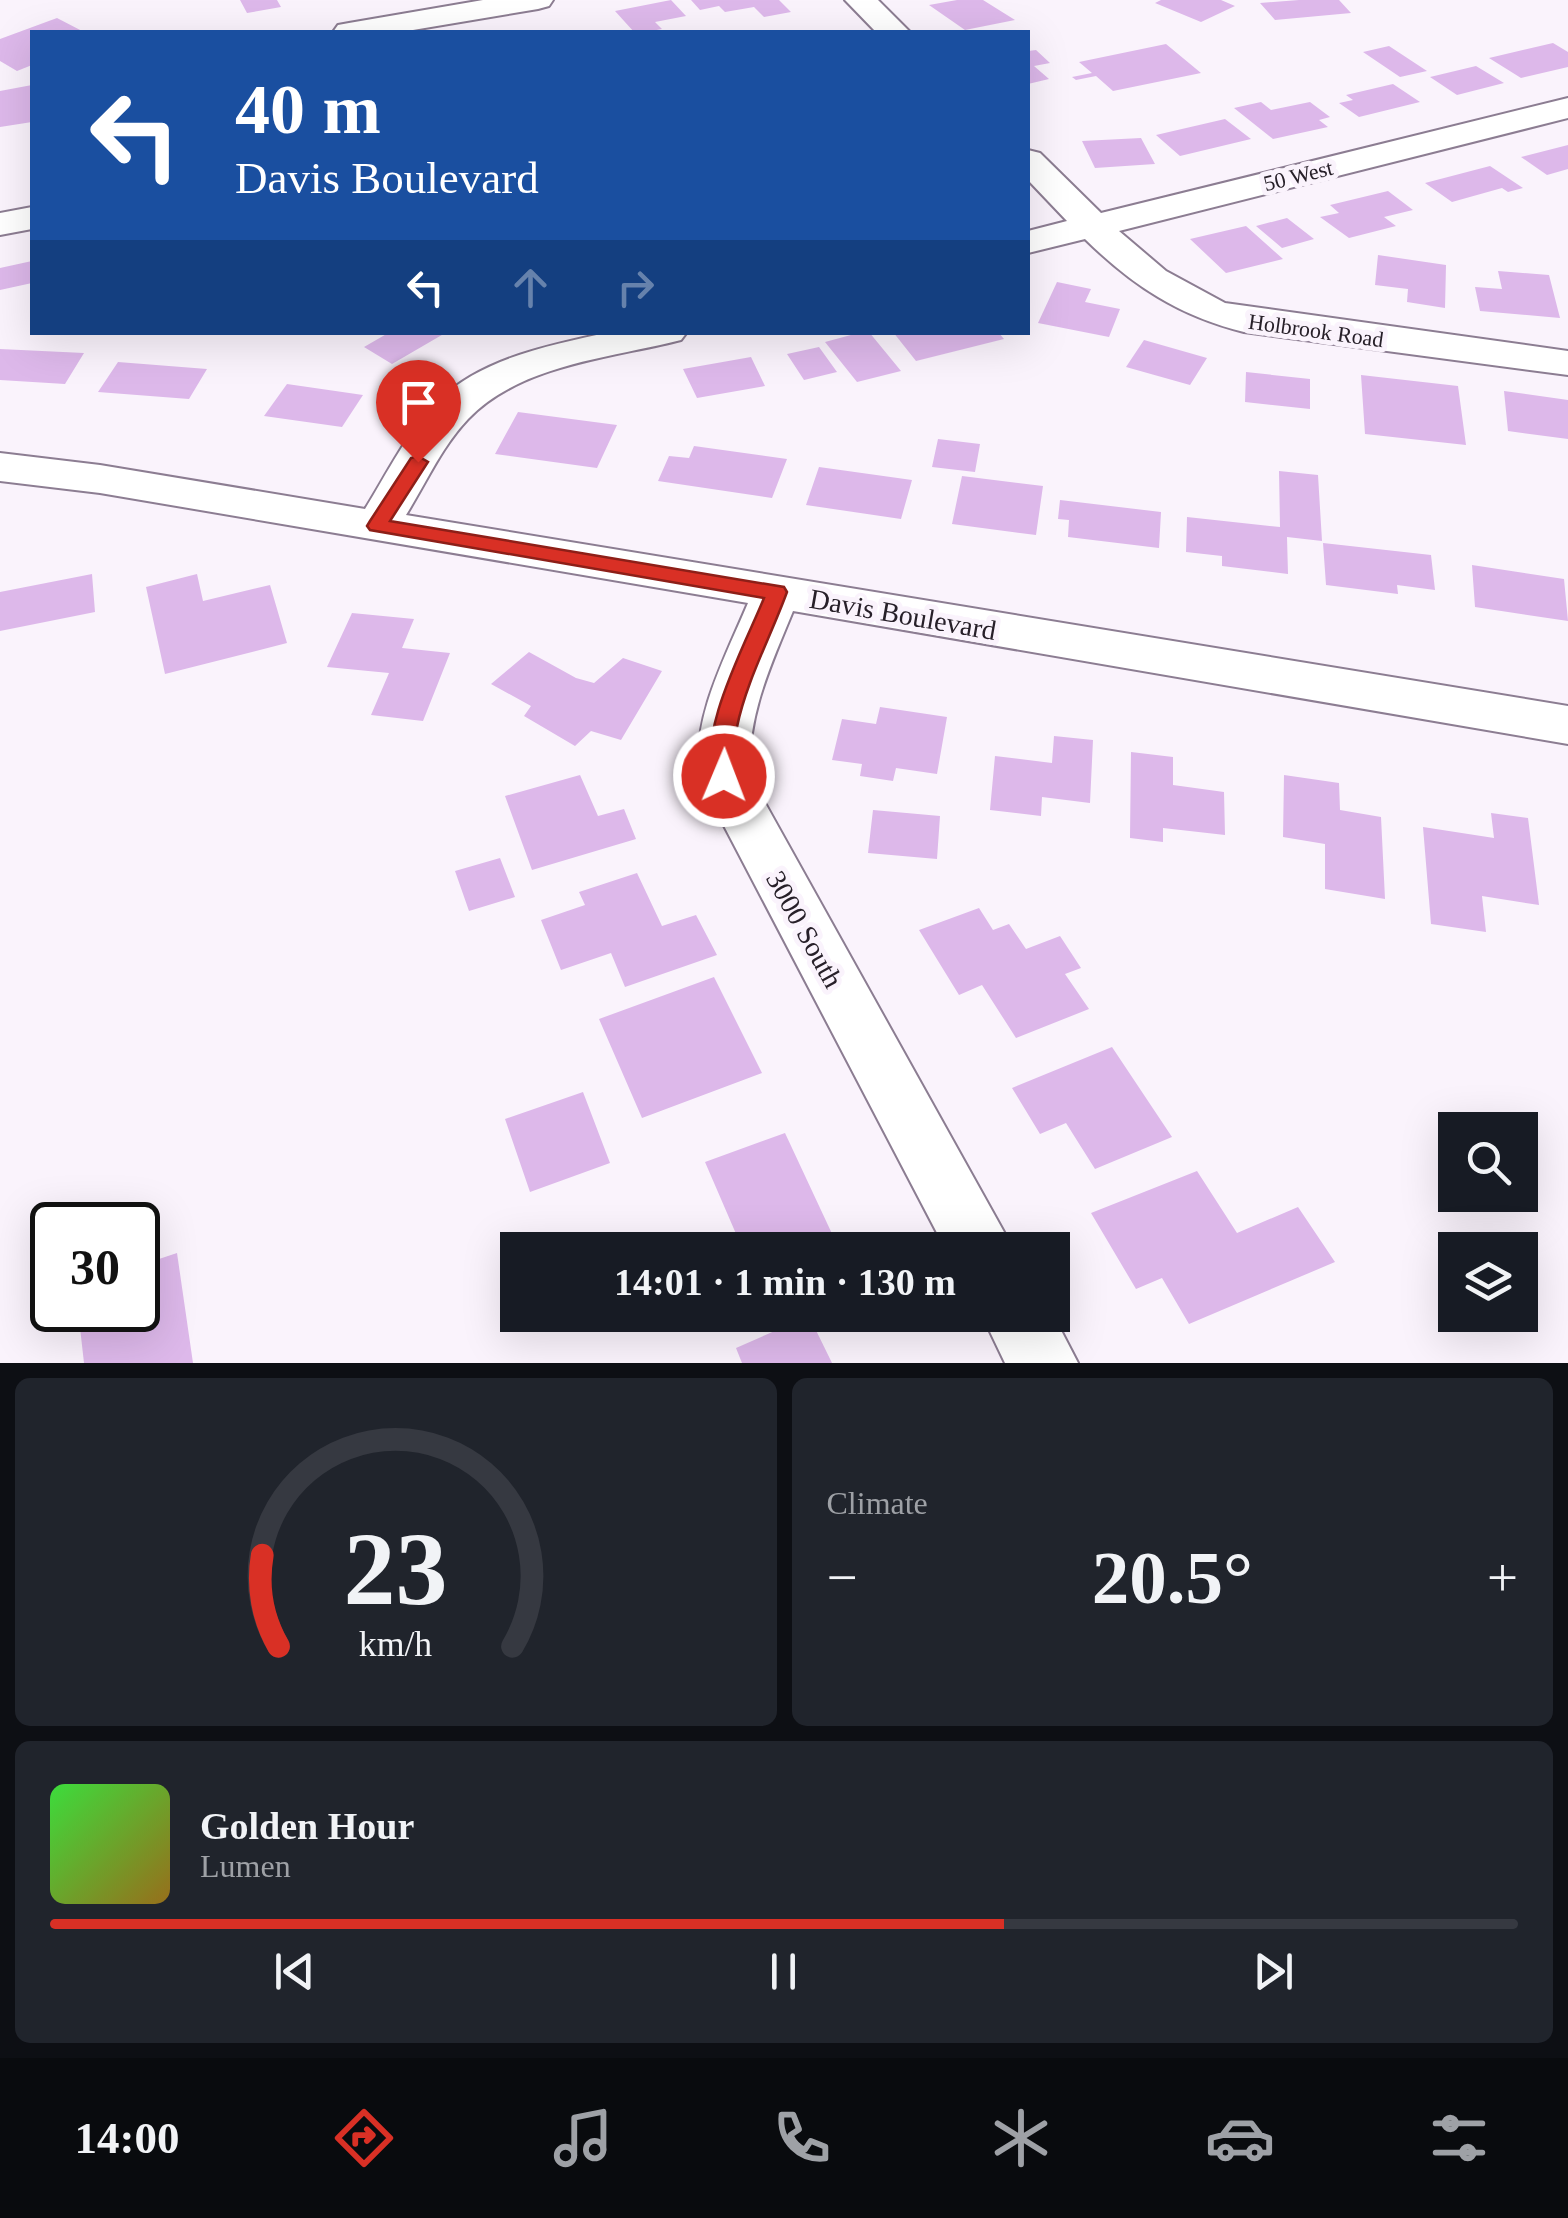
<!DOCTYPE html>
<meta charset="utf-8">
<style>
body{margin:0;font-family:Georgia,serif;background:#20242c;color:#f1f3f6;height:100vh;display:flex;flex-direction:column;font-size:38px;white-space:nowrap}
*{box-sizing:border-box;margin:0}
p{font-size:32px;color:#9ea1a6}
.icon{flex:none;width:55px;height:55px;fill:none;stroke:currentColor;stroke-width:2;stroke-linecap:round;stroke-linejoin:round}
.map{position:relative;height:1363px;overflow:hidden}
.sheet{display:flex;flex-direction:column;gap:15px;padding:15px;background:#0d0f14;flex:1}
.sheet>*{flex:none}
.hud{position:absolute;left:30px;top:30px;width:1000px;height:305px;border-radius:0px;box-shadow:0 10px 40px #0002;background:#1a4fa0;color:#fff;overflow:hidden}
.buttons{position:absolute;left:1438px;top:1112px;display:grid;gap:20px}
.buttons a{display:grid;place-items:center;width:100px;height:100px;border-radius:0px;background:#171b24;box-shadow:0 10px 40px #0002;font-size:50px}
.speed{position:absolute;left:30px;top:1202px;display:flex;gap:20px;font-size:50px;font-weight:700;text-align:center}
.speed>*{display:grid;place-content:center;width:130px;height:130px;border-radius:50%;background:#171b24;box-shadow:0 10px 40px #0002;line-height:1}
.speed .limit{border:5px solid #111;border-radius:15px;background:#fff;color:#111}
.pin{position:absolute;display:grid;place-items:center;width:85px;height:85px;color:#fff;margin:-102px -42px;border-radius:50% 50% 50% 0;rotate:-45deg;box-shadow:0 0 10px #0007}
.pin .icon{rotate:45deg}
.me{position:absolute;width:110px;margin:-55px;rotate:1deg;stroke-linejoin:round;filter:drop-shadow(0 0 8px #0008)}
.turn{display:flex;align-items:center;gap:35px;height:210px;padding:0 40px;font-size:45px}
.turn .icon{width:130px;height:130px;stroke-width:2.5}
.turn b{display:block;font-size:70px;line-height:85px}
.lanes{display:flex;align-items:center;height:95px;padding:0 40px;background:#0003;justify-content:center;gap:50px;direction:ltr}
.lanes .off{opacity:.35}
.big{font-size:75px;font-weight:700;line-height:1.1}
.sheet .widget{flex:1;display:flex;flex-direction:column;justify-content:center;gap:15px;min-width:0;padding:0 35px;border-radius:15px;background:#20242c}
.sheet .dial{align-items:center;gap:0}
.dial svg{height:260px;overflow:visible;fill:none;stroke:#363941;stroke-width:7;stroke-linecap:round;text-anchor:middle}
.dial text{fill:#f1f3f6;stroke:none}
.song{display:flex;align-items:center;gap:30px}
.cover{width:120px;height:120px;border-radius:15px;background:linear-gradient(135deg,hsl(120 70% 55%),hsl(40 70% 35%))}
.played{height:10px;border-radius:5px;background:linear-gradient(90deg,#d93025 65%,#363941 65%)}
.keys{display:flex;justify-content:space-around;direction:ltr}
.heat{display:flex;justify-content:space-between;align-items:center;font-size:55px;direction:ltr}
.sheet .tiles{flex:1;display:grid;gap:15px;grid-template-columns:1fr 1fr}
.widget:last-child{grid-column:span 2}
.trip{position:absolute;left:500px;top:1232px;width:570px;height:100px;border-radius:0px;background:#171b24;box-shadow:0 10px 40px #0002;font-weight:700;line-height:100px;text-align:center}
.menu{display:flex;height:160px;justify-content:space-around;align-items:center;background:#090b0e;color:#9ea1a6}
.menu .icon{width:70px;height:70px}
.menu .current{color:#d93025}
.menu b{font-size:45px;color:#f1f3f6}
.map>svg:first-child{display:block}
.building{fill:#ddb8ea}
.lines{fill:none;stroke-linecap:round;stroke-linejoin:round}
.minor-casing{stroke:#8c7d92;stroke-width:4}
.minor{fill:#fff;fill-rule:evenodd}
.route{fill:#d93025;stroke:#8d1f18;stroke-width:2.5}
.labels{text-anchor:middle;stroke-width:10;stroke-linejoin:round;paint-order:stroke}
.far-street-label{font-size:22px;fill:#272029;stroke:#faf3fc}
.street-label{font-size:28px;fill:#272029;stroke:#faf3fc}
</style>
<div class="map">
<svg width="1568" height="1363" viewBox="0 0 1568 1363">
<rect width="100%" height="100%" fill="#faf3fc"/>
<path class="building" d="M240,0H277L281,7L247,13Z
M671,0L686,16L655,22L662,29L646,32H634L615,11Z
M691,0H779L791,12L764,17L754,7L725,12L719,6L700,10Z
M957,0H983L1015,20L965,30L929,5Z
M1161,0H1221L1235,6L1201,22L1155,3Z
M1299,0H1339L1351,13L1275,20L1260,3Z
M57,18L84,32H32V65L17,71L0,61V39Z
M1553,43L1568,52V67L1521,78L1489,58Z
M1166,44L1201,73L1113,91L1096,76L1076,80L1072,77L1092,73L1079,62Z
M1389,46L1427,71L1400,77L1363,52Z
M1036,50L1050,63L1034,66L1049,79L1028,84V51Z
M1476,66L1504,83L1457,95L1430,77Z
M1393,84L1420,102L1359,117L1339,103L1353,100L1346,95Z
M32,85V122L0,127V91Z
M1261,102L1271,110L1310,102L1330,117L1319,120L1328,127L1273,139L1234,108Z
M1225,119L1251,139L1180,156L1156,135Z
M1141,138L1155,164L1095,168L1082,141Z
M1568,145V169L1547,175L1521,157Z
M1490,166L1523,188L1508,192L1502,188L1452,202L1425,183Z
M1388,191L1413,210L1384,217L1396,226L1349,238L1320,217L1339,213L1330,205Z
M1287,218L1314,239L1282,248L1256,226Z
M1246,226L1283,259L1226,273L1190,239Z
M1378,255L1446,265L1445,308L1407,302L1408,289L1375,285Z
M32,261V283L0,290V268Z
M1498,271L1549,275L1560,318L1480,311L1475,287L1502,289Z
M1057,282L1091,289L1085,302L1120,309L1109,337L1038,323Z
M390,332H447L392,364L364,347Z
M862,332H869L901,371L857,382L825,342Z
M893,332H998L1004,339L916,361Z
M1144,340L1207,358L1190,385L1126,367Z
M819,347L837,372L804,380L787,354Z
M0,349L84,353L65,384L0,380Z
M751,357L765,386L697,398L683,369Z
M118,362L207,369L189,399L98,392Z
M1246,372L1310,379V409L1245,402Z
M1361,375L1458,386L1466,445L1365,434Z
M287,384L363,395L342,427L264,416Z
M1504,391L1568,400V439L1508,431Z
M518,412L617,425L597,468L495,454Z
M938,439L980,444L975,472L932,467Z
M694,446L787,459L772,498L658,481L669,456L689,458Z
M819,467L912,480L901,519L806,505Z
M1279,471L1318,475L1322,541L1287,537L1288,574L1222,566V556L1186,552L1187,517L1280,527Z
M962,476L1043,486L1036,535L952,524Z
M1060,500L1161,512L1159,548L1068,537L1069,520L1058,519Z
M1323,543L1431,555L1435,590L1397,585L1398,594L1326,585Z
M1472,565L1564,579L1568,621L1475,607Z
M92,574L95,612L0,631V592Z
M197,574L203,601L270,585L287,643L165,674L146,587Z
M352,613L414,619L402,648L450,653L423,721L371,715L389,673L327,667Z
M529,652L576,678L594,683L623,658L662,671L621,740L591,731L575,746L524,716L531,706L491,684Z
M880,707L947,717L937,774L896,768L893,781L860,776L862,764L832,760L842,719L876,724Z
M1054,736L1093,740L1090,803L1042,797L1041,816L990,810L995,756L1052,763Z
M1131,752L1173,757V785L1224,792L1225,835L1163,828V842L1130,838Z
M580,775L598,816L624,809L636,839L532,870L505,796Z
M1284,775L1339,783L1340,810L1381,817L1385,899L1325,889V844L1283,837Z
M873,810L940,816L937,859L868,853Z
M1491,813L1528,818L1539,905L1482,896L1486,932L1431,924L1423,827L1494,838Z
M500,858L515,897L469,911L455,871Z
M637,873L662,926L696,915L717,955L625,987L611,953L561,970L541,920L585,905L579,892Z
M979,908L993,930L1009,924L1026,949L1060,936L1081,968L1065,974L1089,1009L1016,1038L982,985L959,995L919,930Z
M714,977L762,1073L642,1118L599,1019Z
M1112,1047L1172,1137L1095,1169L1066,1123L1040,1134L1012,1088Z
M583,1092L610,1163L530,1192L505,1119Z
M785,1133L834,1238L804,1250H743L705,1162Z
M1197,1171L1237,1233L1298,1207L1335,1262L1189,1324L1162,1278L1136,1289L1091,1213Z
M177,1253L193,1363H84L78,1310H138V1266Z
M809,1316L832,1363H742L736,1348Z"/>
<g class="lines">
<g class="minor-casing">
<path id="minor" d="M483,0H553L549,6L538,9L401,32H333L338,25L349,23Z
M845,0H878L910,32H876Z
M1568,98V118L1119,231L1166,271L1225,303L1568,351V375L1244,332C1179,316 1133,286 1085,239L1028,253V231L1067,221L1028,180V150L1040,153L1101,213Z
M32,207V229L0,235V213Z
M610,332H687L681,340C611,358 521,364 468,419C442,446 426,483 406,515L1568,706V744L793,611C771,665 746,717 750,776L1014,1250H946L698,776C694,714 724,660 748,603L100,493L0,481V453L100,465L365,509C388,472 408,430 439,400C484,357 552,345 610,332Z
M1052,1313L1078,1363H1005L982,1315Z"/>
</g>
<use href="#minor" class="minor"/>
</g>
<path class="route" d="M418,456L428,462L390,521L784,587L787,592C771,636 746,682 737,727C733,744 738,770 733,782H716C693,739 747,641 764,598L370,530L367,526L370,521L411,458Z"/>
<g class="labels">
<g class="far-street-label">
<text transform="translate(1298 175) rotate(-14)" y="8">50 West</text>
<text transform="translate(1316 330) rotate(8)" y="8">Holbrook Road</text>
</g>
<g class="street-label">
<text transform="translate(903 614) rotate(10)" y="10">Davis Boulevard</text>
<text transform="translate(805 929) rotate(61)" y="10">3000 South</text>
</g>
</g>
</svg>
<div class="buttons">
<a><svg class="icon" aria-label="search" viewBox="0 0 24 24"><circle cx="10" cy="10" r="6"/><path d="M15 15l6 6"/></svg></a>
<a><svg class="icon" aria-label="layers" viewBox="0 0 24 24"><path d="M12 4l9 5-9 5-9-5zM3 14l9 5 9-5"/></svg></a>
</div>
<div class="speed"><div class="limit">30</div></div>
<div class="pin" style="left:418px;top:462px;background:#d93025"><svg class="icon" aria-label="arrive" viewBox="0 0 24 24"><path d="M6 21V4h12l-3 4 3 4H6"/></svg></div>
<svg class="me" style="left:724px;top:776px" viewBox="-20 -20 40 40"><circle r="17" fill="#d93025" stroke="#fff" stroke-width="3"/><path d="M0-11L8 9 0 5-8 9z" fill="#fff"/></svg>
<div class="trip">14:01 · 1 min · 130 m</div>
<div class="hud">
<div class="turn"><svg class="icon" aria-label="left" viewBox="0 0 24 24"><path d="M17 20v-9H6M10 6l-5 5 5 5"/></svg><div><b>40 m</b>Davis Boulevard</div></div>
<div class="lanes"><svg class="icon" aria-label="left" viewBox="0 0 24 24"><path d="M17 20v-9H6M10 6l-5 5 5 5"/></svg><svg class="icon off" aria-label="ahead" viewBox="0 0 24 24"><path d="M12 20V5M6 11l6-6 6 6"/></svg><svg class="icon off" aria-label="right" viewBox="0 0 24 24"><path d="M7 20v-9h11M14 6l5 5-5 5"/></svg></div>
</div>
</div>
<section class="sheet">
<div class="tiles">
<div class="widget dial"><svg viewBox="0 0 100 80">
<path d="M14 69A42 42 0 1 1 86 69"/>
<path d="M14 69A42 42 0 0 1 9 41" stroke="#d93025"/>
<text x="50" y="56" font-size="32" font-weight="700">23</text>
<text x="50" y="72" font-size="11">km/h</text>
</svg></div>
<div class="widget"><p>Climate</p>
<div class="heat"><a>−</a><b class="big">20.5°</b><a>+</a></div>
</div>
<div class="widget">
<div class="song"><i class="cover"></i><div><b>Golden Hour</b><p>Lumen</p></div></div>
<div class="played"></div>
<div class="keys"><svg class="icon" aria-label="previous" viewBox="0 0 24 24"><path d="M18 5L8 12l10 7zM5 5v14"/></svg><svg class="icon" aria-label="pause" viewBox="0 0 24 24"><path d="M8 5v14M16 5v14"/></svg><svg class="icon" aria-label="next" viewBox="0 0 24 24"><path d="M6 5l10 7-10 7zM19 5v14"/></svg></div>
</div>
</div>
</section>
<nav class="menu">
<b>14:00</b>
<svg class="icon current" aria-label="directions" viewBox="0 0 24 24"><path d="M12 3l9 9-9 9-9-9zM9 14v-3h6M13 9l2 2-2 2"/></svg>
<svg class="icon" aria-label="music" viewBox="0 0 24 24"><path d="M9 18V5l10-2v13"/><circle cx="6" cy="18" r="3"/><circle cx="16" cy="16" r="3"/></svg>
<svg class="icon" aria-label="phone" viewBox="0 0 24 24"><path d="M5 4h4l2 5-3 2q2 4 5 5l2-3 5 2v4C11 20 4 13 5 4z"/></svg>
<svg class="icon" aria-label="climate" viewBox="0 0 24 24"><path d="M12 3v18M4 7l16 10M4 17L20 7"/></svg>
<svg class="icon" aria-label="car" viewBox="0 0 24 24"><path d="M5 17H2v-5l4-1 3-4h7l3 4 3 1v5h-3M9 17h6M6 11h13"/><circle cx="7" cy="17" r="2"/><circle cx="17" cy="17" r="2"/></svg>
<svg class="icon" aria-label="filters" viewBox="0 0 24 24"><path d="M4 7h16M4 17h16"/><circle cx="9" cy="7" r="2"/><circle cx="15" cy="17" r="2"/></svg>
</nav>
